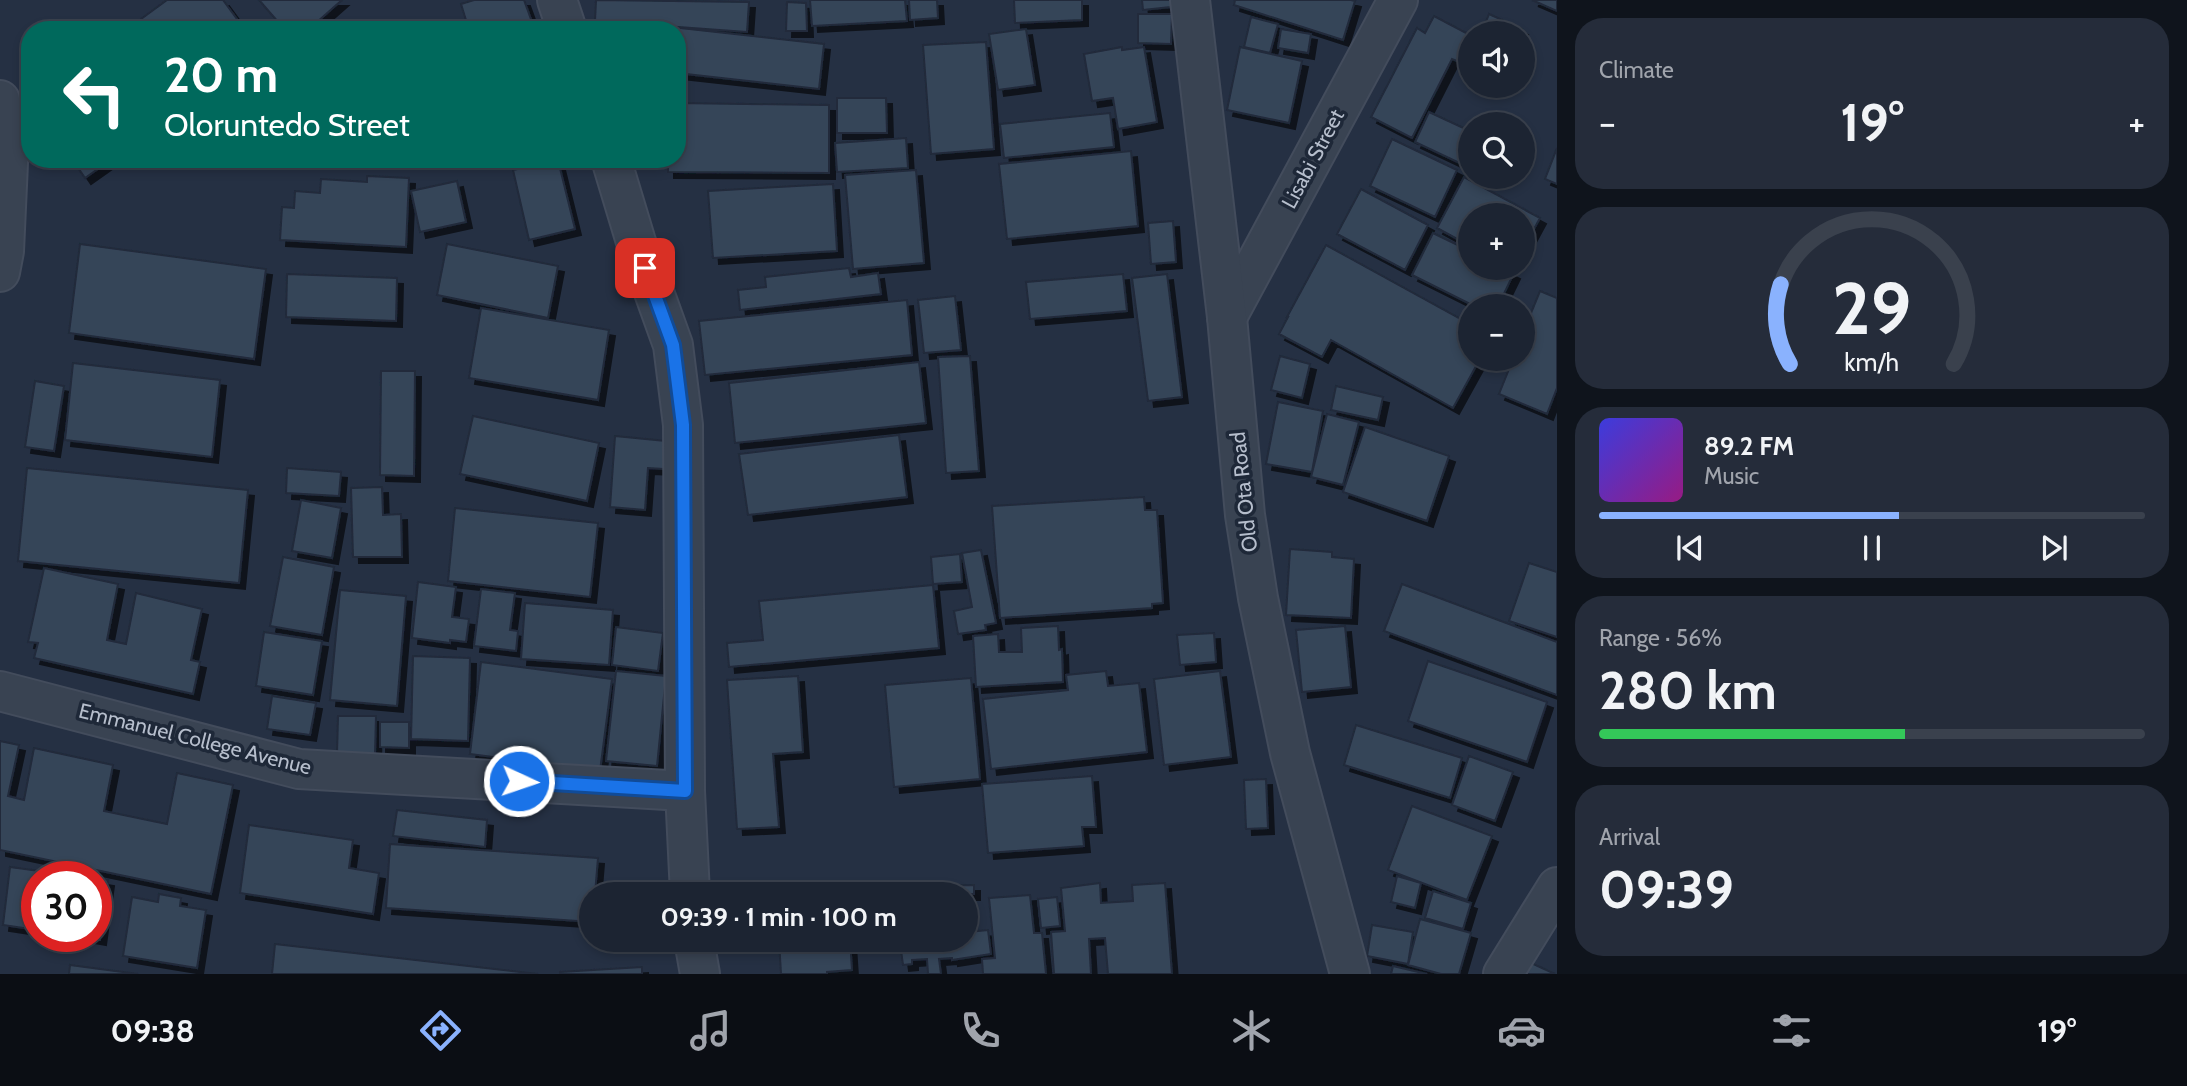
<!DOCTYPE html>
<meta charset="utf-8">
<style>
body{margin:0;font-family:Cabin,sans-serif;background:#252c3a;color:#f1f3f6;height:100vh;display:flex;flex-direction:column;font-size:26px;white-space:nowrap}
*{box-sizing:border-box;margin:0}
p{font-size:23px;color:#a0a4ac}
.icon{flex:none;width:38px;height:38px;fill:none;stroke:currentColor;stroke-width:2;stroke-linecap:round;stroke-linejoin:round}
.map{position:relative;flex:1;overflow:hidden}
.drawer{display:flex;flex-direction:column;gap:18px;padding:18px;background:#0f141c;width:630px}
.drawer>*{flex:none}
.top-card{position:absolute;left:21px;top:21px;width:665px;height:147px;border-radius:28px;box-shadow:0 4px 10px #0003,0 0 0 2px #3a414d;background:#00695c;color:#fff;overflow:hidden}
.tools{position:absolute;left:1458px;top:21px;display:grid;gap:14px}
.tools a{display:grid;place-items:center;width:77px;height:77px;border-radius:50%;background:#1c2432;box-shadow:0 4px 10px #0003,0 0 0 2px #3a414d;font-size:35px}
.speed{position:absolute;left:21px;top:861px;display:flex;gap:14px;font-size:35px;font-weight:700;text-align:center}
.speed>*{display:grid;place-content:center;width:91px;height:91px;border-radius:50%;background:#1c2432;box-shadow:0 4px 10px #0003,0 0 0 2px #3a414d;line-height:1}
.speed .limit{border:10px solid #d22;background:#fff;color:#111}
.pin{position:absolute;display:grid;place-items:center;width:60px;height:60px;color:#fff;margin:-30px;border-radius:14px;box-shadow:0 4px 10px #0006}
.me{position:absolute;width:77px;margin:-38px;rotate:93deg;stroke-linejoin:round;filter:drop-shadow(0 0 5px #0008)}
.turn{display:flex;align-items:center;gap:24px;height:147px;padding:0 28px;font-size:32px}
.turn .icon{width:91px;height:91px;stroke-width:2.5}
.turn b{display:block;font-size:49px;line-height:60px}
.big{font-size:52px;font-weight:800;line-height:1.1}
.drawer .tile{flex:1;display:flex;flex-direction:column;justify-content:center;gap:10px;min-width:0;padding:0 24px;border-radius:28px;background:#252c3a}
.drawer .dial{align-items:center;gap:0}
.dial svg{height:182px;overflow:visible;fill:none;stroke:#3a414d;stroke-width:7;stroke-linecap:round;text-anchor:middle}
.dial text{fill:#f1f3f6;stroke:none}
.song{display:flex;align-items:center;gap:21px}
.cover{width:84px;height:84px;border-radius:10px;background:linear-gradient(135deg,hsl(240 70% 55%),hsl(310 70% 35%))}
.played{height:7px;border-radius:4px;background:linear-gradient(90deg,#8ab2fe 55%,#3a414d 55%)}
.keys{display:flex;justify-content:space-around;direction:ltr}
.heat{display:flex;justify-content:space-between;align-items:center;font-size:38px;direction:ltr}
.charge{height:10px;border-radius:5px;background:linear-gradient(90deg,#34c759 56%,#3a414d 0)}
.trip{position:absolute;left:579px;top:882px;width:399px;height:70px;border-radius:35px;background:#1c2432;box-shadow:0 4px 10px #0003,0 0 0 2px #3a414d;font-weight:800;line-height:70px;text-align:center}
.dock{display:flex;height:112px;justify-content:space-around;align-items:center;background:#0b0e14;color:#a0a4ac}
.dock .icon{width:49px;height:49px}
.dock .current{color:#8ab2fe}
.dock b{font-size:32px;color:#f1f3f6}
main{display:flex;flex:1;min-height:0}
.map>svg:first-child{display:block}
.building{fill:#364459;stroke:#202a3a;stroke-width:2;filter:url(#shadow)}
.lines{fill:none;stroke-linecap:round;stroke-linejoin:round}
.minor-casing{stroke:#434c5c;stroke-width:42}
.tertiary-casing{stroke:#434c5c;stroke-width:42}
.minor{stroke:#394352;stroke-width:38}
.tertiary{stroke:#394352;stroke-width:38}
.route-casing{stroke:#114b97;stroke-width:18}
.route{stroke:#1a73e8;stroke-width:12}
.labels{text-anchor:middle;stroke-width:7;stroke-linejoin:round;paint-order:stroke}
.street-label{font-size:21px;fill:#b6becc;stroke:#1e2838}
</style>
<main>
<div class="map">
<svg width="1557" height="974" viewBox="0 0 1557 974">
<defs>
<filter id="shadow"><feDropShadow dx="6" dy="6" stdDeviation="0" flood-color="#0009"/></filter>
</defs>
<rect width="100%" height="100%" fill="#253043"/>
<path class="building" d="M167,0H223L245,30H126Z
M259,0H342L308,30H285Z
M474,0H524L532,22L517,27V30H469L461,4Z
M596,0L749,2L747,32L595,21Z
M810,0H905L907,21L812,26Z
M909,0H937L938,18L910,20Z
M1014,0H1082V20L1015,23Z
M1142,0H1171V7L1143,10Z
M1235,0H1351L1355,1L1343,40L1234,5Z
M1532,0H1557V11Z
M787,2L806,3L807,31H786Z
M1138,14H1172L1171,44L1138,43Z
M1489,14L1522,29L1520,33H1486L1482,31Z
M1434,16L1470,35L1457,61L1452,59L1412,138L1371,117L1417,28L1425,33Z
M1251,17L1278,24L1270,53L1244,47Z
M653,25L824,44L819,89L677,73V30H653Z
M1026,29L1035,85L998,90L989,34Z
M1281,29L1311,34L1308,53L1278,48Z
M986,42L994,149L931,154L923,45Z
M1122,47V50L1144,47L1157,122L1118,129L1113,98L1092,101L1084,54Z
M1240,47L1302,61L1289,123L1227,110Z
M837,98H886L887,133H837Z
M677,103L829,105V173L668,172V159H677Z
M1429,112L1470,131V168L1415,142Z
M1110,113L1114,147L1004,158L1000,124Z
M906,138L908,168L837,172L835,143Z
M1392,139L1457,170L1435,217L1370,186Z
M1557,148V184L1545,179Z
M1131,151L1138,226L1007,239L999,164Z
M72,159H112L85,178Z
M558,160L575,229L529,240L513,170Z
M916,170L924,263L853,269L845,175Z
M367,176L409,178L406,247L280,240L282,207L294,208L295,191L320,193L321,179L367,182Z
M1464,177L1540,218L1522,251V215H1470V246L1437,228Z
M457,181L466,222L420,232L411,191Z
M833,184L837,251L713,258L708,191Z
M1361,189L1428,225L1405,270L1337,234Z
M1173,221L1176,262L1151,264L1148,223Z
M1433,233L1470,251V268H1503L1514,273L1498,306H1474L1412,275Z
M80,244L266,269L254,359L69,333Z
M447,244L558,266L548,318L437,295Z
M1326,245L1470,324V359H1480L1453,408L1331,340L1322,357L1279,334L1288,317H1287Z
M849,268L851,277L878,273L881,294L740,310L738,290L766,287L765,277Z
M287,274L397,278L396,321L286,317Z
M1123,274L1127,311L1030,319L1026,282Z
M1167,274L1182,397L1148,401L1132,278Z
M1540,291L1557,298V388L1547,414L1499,394L1513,359H1522V335Z
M955,296L961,350L924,353L918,300Z
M907,300L912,355L705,375L699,321Z
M481,308L609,330L598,400L469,378Z
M970,356L979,471L946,473L938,357Z
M1280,356L1310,364L1302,398L1271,390Z
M919,362L926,423L735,443L729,383Z
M73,363L220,380L212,457L65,440Z
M381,371H415L414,476L380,475Z
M35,381L64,386L54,451L25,447Z
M1336,386L1383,397L1378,420L1331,410Z
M1278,402L1323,411L1312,472L1266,464Z
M1327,414L1359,422L1343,485L1311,477Z
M473,416L599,443L587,501L460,474Z
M1365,427L1449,456L1427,521L1343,492Z
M899,435L907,497L748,515L739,454Z
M615,436L666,441L664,469L648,468L645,510L610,507Z
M27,468L248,490L239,583L18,561Z
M287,468L341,472L339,496L286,493Z
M382,487L383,515L401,514L402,557H353L351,488Z
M1144,497L1145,510H1157L1163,603L1152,604V608L1000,618L992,506Z
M301,500L341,508L332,558L292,551Z
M455,508L598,523L590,597L448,581Z
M1290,549L1332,552V557L1354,559L1351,618L1286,615Z
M981,550L996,623L985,625L986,630L958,634L954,611L972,607L962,553Z
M960,554L962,582L933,584L931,557Z
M283,557L334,567L322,635L270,626Z
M1529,563L1557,572V637L1509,621Z
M44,568L118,584L107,640L126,644L136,593L202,609L191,660L200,662L193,694L34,658L38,643L28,642Z
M418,582L456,587L452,617L469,619L466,642L450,640V643L412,638Z
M1402,584L1557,642V695L1384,631Z
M933,585L939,648L729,667L727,643L763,640L759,601Z
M481,589L515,593L510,630L518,631L516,651L474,646Z
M340,590L406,596L397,706L330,700Z
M525,603L613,610L609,665L521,659Z
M1058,626L1059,650L1062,649L1063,682L976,687L973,636L998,634L999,652H1022L1021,628Z
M1345,626L1351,687L1302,692L1296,630Z
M616,627L663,633L658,671L612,665Z
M264,632L322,641L313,695L256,686Z
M1214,633L1216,662L1180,665L1177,635Z
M413,656L470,658L468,741L411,739Z
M1428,661L1547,702L1527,762L1408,721Z
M481,662L612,679L600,771L470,754Z
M616,671L666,676L657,766L606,761Z
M1106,671L1108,686L1139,683L1147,752L991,769L983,699L1068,690L1066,675Z
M1220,671L1231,757L1164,765L1154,679Z
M798,676L803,752L773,754L779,827L737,829L727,680Z
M971,678L980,779L894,787L885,685Z
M272,696L316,703L310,735L267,729Z
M338,716H376L375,755L337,754Z
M380,722H409V748L380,747Z
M1356,725L1462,758L1450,798L1344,765Z
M0,741L19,745L8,796L24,800L34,748L113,765L104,811L167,824L177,773L233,785L211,894L0,850Z
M1469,756L1513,772L1495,821L1452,805Z
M1092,776L1096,827H1082L1084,846L988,853L982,784Z
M1266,779L1268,828L1246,829L1244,780Z
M1412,806L1492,836L1467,900L1388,870Z
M397,810L487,820L485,847L393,836Z
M249,825L353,840L349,868L379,873L373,914L240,893Z
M390,844L598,858L595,894H592V922L386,908Z
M10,867L84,877H37V930L3,925Z
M1397,876L1421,883L1415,908L1391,902Z
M96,878L108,880L100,939L83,936H96Z
M1100,883L1101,903L1133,901L1132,885L1165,883L1172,974H1108L1105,938L1089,939L1091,974H1054L1051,932L1065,931L1061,888Z
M974,885V894H892V886Z
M820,886L821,893L846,891L847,894H776V888Z
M1433,891L1471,903L1463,929L1425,918Z
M159,894L181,898L180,906L206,910L197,968L123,956L132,897L158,902Z
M1030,895L1034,933H1042L1046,974H983L982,959L995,958L989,898Z
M1057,897L1060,926L1041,928L1038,899Z
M1420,919L1471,933L1459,974H1441L1408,965Z
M1372,925L1413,932L1408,964L1367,956Z
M988,930L991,954L952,960V958L939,959L941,974H928L927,959L912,960V964L903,965L900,943L909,942L908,940H966V938L969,937L968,932Z
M779,940H850L852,970L827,972V974H781Z
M275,944L538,974H272Z
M1529,962L1555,974H1524Z
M70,965L138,974H69Z
M1393,966L1427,974H1391Z
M642,967V974H560V972Z"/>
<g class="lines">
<g class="minor-casing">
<path id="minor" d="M557,0L567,30
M0,100L8,163L4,251L0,272
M611,159L636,242L673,345L683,425L685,791L690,894
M1227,317L1398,0
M0,691L299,769L685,791
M694,940L700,974
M1503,974L1557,887"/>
</g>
<g class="tertiary-casing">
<path id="tertiary" d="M1190,0L1227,317L1245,515L1258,598L1290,753L1350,974"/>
</g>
<use href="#minor" class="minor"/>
<use href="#tertiary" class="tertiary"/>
</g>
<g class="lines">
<g class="route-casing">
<path id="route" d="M519,781L685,791L683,425L673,345L645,268"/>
</g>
<use href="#route" class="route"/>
</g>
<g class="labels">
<g class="street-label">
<text transform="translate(1313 159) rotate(-62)" y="7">Lisabi Street</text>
<text transform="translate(1244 492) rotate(-96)" y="7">Old Ota Road</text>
<text transform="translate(195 739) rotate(14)" y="7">Emmanuel College Avenue</text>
</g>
</g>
</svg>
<div class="tools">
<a><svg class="icon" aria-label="sound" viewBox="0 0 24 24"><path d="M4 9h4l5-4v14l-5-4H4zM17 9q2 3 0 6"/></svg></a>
<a><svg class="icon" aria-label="search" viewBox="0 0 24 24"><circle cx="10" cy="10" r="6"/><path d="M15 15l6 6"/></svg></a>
<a>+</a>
<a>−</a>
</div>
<div class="speed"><div class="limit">30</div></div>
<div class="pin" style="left:645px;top:268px;background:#d93025"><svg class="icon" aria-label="arrive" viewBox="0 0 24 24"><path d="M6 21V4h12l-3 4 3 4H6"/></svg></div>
<svg class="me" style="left:519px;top:781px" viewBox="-20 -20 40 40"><circle r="17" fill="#1a73e8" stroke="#fff" stroke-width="3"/><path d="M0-11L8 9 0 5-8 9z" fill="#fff"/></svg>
<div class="trip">09:39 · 1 min · 100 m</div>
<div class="top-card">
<div class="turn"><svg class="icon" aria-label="left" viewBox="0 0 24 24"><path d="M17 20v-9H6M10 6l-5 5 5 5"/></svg><div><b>20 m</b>Oloruntedo Street</div></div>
</div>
</div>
<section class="drawer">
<div class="tile"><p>Climate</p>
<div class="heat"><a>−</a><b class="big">19°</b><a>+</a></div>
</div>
<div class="tile dial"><svg viewBox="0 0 100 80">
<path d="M14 69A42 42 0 1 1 86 69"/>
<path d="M14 69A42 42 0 0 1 10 34" stroke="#8ab2fe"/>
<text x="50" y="56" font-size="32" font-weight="700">29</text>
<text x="50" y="72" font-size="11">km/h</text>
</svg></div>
<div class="tile">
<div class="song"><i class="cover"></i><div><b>89.2 FM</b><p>Music</p></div></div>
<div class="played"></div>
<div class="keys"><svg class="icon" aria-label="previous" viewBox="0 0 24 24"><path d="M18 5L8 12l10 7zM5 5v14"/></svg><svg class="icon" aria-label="pause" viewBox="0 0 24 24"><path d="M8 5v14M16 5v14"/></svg><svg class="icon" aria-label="next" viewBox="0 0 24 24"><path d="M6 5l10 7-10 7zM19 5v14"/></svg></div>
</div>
<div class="tile"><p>Range · 56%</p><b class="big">280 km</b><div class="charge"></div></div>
<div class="tile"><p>Arrival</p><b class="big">09:39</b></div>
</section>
</main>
<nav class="dock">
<b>09:38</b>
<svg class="icon current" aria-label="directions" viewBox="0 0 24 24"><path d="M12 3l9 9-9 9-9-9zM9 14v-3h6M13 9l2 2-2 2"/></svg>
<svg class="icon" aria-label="music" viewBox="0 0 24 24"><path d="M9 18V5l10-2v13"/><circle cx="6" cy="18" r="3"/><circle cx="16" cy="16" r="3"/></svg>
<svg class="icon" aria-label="phone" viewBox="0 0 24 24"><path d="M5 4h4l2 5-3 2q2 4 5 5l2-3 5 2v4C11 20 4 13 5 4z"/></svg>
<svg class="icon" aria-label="climate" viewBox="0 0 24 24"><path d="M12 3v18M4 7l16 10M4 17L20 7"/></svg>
<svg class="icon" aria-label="car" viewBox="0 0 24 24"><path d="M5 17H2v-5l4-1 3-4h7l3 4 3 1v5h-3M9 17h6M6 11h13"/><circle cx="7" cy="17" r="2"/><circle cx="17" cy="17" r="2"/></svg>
<svg class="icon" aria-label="filters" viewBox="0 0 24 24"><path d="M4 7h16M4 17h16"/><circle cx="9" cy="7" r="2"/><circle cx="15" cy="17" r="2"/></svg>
<b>19°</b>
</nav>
